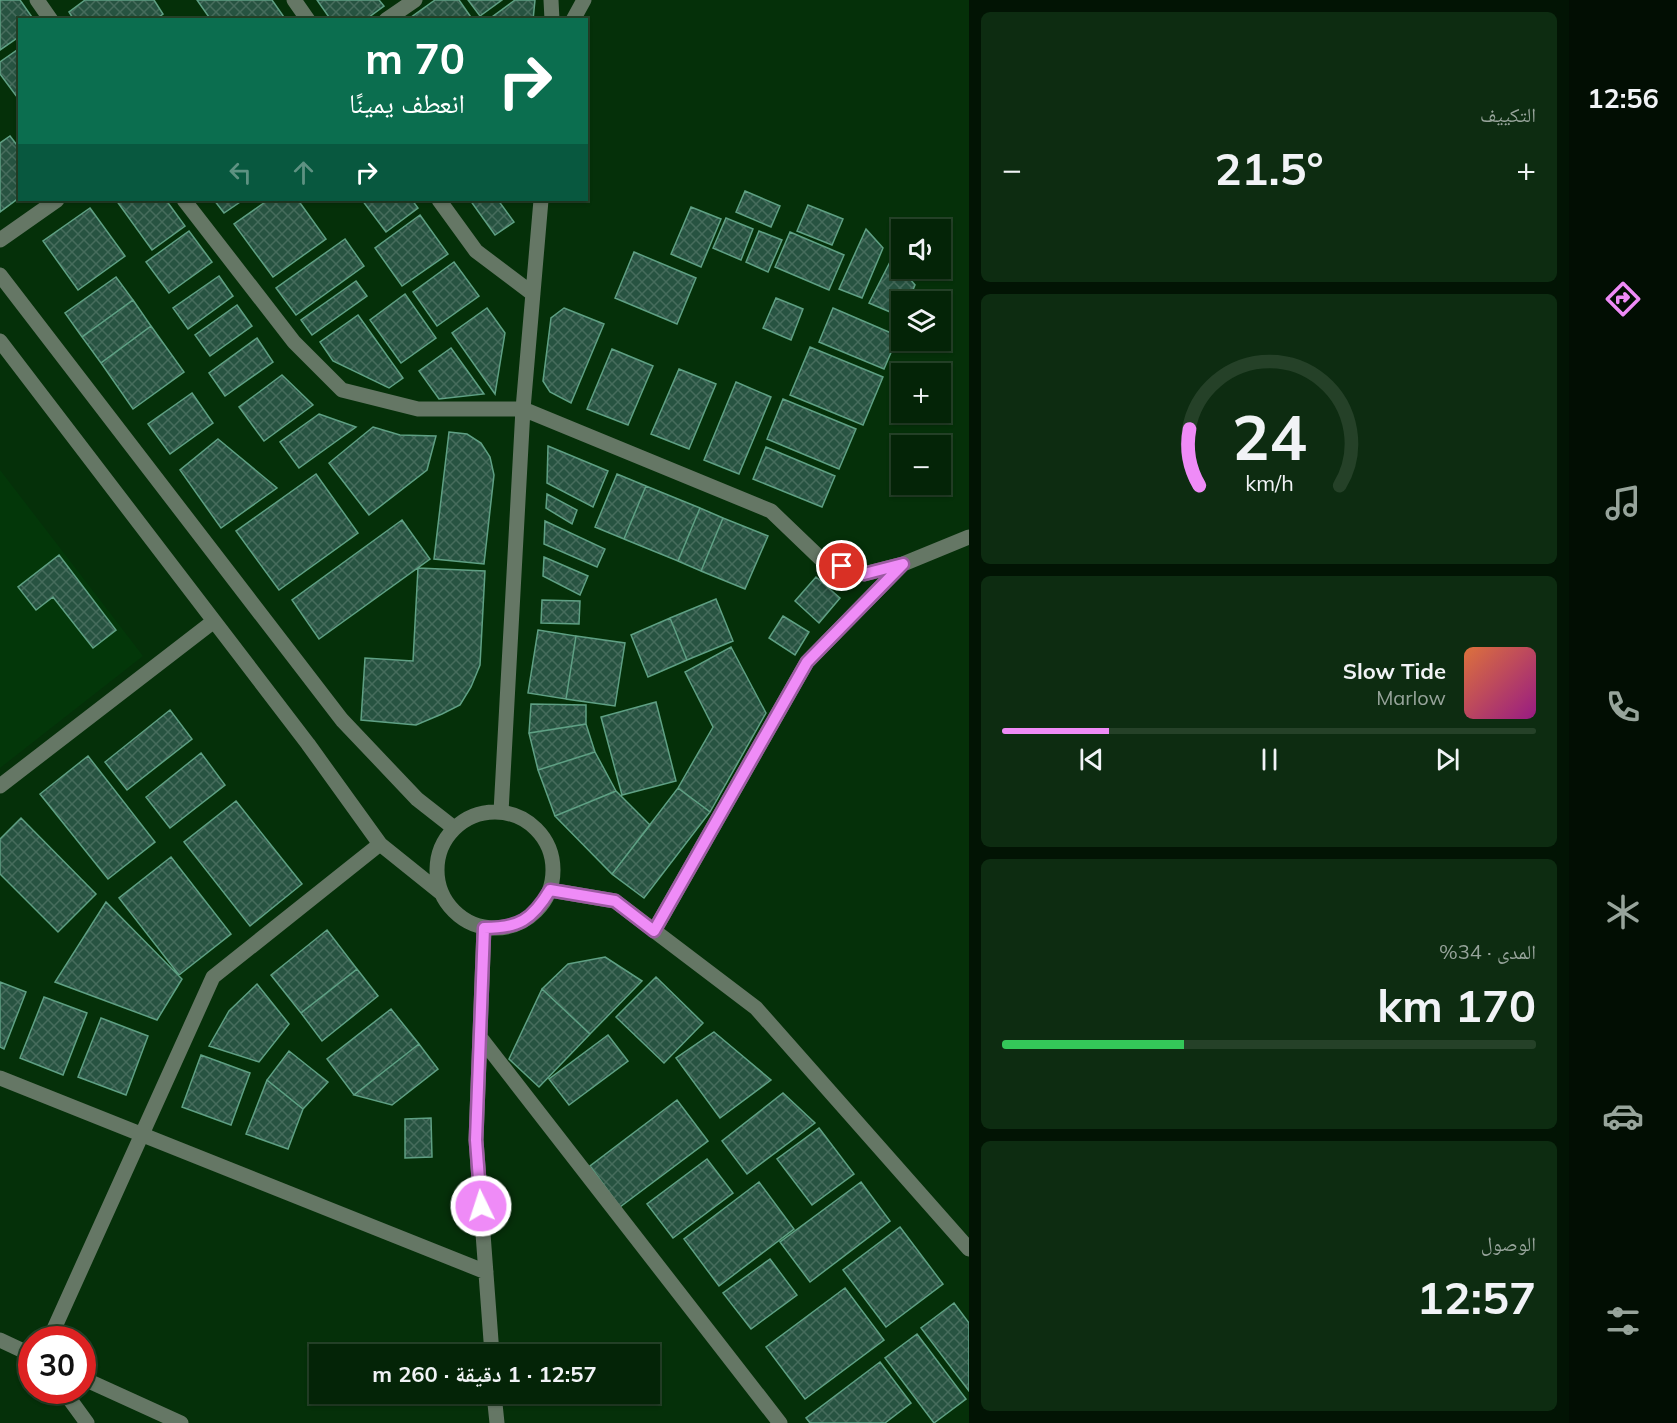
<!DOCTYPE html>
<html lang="ar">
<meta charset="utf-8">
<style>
body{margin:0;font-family:Mulish,"Noto Naskh Arabic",sans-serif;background:#0d2c11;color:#f1f3f6;direction:rtl;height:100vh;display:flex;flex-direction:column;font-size:22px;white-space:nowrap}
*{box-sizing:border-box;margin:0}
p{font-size:20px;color:#97a49b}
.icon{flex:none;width:33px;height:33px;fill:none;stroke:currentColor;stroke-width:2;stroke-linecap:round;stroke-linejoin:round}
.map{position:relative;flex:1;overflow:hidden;direction:ltr}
.side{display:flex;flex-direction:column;gap:12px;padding:12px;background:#021404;width:600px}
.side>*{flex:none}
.banner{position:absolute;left:18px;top:18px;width:570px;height:183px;border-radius:0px;box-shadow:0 2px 4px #0004,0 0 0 2px #254128;direction:rtl;background:#0b6e4f;color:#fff;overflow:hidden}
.fabs{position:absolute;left:891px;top:219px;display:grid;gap:12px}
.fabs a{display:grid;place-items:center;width:60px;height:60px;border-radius:0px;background:#042407;box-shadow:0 2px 4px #0004,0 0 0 2px #254128;font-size:30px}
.speed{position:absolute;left:18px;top:1326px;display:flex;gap:12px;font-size:30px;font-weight:700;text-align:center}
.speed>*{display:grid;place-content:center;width:78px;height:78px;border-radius:50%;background:#042407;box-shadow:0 2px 4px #0004,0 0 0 2px #254128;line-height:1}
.speed .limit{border:9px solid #d22;background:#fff;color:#111}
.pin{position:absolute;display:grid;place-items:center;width:51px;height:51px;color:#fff;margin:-26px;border:3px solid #fff;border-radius:50%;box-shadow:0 2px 6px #0007}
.me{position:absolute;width:66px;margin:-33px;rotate:356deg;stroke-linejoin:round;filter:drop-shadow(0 0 4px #0008)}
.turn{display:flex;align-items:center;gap:21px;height:126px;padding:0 24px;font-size:27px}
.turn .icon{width:78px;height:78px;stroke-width:2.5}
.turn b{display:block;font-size:42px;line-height:51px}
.lanes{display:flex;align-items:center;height:57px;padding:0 24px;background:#0003;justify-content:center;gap:30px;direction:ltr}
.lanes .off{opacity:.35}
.big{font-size:45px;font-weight:700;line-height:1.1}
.side .card{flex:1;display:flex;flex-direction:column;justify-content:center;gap:9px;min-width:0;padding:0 21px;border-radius:9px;background:#0d2c11}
.side .dial{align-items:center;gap:0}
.dial svg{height:156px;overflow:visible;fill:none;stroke:#254128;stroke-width:7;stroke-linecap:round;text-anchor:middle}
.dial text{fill:#f1f3f6;stroke:none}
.song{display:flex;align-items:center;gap:18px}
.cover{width:72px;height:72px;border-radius:9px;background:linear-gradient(135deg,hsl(20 70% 55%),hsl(310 70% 35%))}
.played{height:6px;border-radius:3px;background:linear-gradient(90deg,#ef8bf7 20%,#254128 20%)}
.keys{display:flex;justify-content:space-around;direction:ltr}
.heat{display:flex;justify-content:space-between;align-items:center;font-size:33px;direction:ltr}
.charge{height:9px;border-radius:4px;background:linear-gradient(90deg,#34c759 34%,#254128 0)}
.trip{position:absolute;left:309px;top:1344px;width:351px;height:60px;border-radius:0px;background:#042407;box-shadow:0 2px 4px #0004,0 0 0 2px #254128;font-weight:700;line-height:60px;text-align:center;direction:rtl}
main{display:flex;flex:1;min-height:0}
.tab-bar{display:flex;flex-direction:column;width:108px;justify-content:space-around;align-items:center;background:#020e03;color:#97a49b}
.tab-bar .icon{width:42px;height:42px}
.tab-bar .on{color:#ef8bf7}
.tab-bar b{font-size:27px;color:#f1f3f6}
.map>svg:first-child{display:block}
.built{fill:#033709}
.building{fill:url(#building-cross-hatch);stroke:#5fa084;stroke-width:1.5}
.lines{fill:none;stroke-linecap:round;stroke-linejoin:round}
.minor{stroke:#657765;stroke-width:15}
.route-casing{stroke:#9b5aa1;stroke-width:15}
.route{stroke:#ef8bf7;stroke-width:10}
</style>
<main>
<nav class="tab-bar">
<b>12:56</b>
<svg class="icon on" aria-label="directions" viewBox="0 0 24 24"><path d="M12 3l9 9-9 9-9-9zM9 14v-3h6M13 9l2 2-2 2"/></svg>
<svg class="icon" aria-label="music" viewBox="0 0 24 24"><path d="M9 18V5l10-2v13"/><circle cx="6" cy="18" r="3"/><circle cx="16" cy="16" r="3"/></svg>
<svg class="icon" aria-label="phone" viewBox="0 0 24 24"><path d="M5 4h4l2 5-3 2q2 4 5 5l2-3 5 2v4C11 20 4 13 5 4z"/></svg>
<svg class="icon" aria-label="climate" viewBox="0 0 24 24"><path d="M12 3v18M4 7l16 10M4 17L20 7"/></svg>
<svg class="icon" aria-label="car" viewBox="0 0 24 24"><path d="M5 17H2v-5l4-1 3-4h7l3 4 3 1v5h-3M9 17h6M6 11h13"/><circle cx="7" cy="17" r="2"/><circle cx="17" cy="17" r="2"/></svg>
<svg class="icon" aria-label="filters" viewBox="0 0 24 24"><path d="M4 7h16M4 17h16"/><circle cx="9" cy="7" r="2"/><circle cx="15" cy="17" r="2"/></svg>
</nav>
<section class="side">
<div class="card"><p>التكييف</p>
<div class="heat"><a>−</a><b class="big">21.5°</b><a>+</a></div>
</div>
<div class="card dial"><svg viewBox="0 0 100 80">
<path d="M14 69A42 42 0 1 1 86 69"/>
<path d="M14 69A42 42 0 0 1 9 40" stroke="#ef8bf7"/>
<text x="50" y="56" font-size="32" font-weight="700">24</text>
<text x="50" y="72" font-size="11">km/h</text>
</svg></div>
<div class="card">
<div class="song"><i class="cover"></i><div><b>Slow Tide</b><p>Marlow</p></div></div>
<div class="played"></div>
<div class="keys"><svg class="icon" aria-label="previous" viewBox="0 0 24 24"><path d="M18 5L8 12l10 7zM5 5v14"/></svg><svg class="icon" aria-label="pause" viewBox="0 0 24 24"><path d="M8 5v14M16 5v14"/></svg><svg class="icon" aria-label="next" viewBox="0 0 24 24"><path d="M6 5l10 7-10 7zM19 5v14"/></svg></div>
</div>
<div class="card"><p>المدى · 34%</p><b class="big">170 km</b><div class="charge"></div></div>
<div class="card"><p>الوصول</p><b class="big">12:57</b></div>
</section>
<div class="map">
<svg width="969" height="1423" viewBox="0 0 969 1423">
<defs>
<pattern id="building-cross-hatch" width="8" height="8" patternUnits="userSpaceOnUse" patternTransform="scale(1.5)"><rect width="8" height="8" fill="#275341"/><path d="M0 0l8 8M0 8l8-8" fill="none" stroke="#466c5c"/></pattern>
</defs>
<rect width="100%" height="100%" fill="#053009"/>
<path class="built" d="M0,470L143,656L0,768Z"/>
<path class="building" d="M0,0H20L34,20H20V36L0,50Z
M85,0H154L163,14L155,20H74L69,12Z
M197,0H272L286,20H211Z
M317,0H379L384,6L365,20H331Z
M435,0H459L473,20H410V18Z
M468,0H502L480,16Z
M515,0H535L533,20H494L492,17Z
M20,48V101L0,74V62Z
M10,136L20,149V197L0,212V143Z
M745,191L780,206L771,227L736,212Z
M116,200H166L185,226L152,250Z
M214,200H243L224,213Z
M268,200H298L326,239L273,277L234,224Z
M362,200H412L418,208L386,232Z
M470,200H498L514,222L495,235Z
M808,205L843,219L832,245L797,231Z
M691,207L721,219L701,267L671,254Z
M90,208L125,256L78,290L43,241Z
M420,215L448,254L402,286L375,248Z
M726,218L753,229L741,260L713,248Z
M866,229L883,248L862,298L839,289Z
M189,231L212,262L169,293L146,262Z
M759,231L782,240L768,272L746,262Z
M790,232L844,255L829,290L775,267Z
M345,239L364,266L296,315L276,288Z
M634,252L696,278L677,324L615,298Z
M892,258L915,285L908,302H902V317L869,303Z
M454,262L479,296L437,326L413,292Z
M219,276L233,296L188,329L173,308Z
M116,277L133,300L82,337L65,313Z
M356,281L367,296L312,335L301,320Z
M405,294L436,338L401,363L370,320Z
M776,298L803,309L791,340L763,328Z
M133,300L151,326L101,363L82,337Z
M237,305L252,326L210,356L195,335Z
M487,308L505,333L495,394L452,333Z
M564,308L604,324L571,403L550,392L543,381L551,318Z
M833,308L898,336L884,369L819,342Z
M358,315L403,378L389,388L333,361L320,342Z
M151,326L184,372L133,409L101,363Z
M257,338L273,362L225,396L209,373Z
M810,347L883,377L863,425L790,395Z
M451,348L484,394L439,399L419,371Z
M612,349L653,366L628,425L587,409Z
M679,369L716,384L689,449L651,434Z
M282,375L313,405L264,441L239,407Z
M736,382L771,397L739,474L704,460Z
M192,393L213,423L170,454L148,424Z
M783,399L856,429L839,469L767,439Z
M319,414L356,427L299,468L280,442Z
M373,427L400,435L436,436L427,470L369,515L329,463Z
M449,432L467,434L481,443L490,457L494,475L484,564L434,559Z
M218,439L277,488L221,528L180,470Z
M548,446L608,471L593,507L547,483Z
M766,447L835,476L822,507L753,479Z
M316,474L358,533L279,590L236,531Z
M617,474L646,486L624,539L595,527Z
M646,486L700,508L678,561L624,539Z
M547,494L577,510L572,524L546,508Z
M700,508L723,518L701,571L678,561Z
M723,518L768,536L745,589L701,571Z
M402,520L430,559L319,639L292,600Z
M545,521L605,549L597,567L544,544Z
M59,555L116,630L93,648L53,597L36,610L18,587Z
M544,557L588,576L580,595L543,576Z
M418,568L485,571L480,665L471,687L460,705L442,714L416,725L361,720L365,658L413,661Z
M816,577L840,598L819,623L795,601Z
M716,599L733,641L687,660L670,618Z
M542,600L580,601L579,624L541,623Z
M783,616L809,632L795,655L769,638Z
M670,618L687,660L648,677L631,635Z
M538,630L576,636L566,699L528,693Z
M576,636L625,643L615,706L566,699Z
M731,647L766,713L710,812L678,788L713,727L685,672Z
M656,702L676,781L622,795L601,717Z
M531,704L586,705V724L529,733Z
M170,710L192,739L127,790L105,762Z
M586,724L595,752L538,770L529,733Z
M595,752L616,791L555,816L538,770Z
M201,753L225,785L170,828L146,797Z
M88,756L155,842L108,879L40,794Z
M678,788L710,812L644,898L612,874Z
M616,791L650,825L612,874L555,816Z
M236,801L302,884L250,926L184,842Z
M21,818L96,894L58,932L0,874V839Z
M171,857L231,934L179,975L119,898Z
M106,902L182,979L157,1020L55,982Z
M327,930L357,969L301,1013L271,975Z
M605,957L642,981L590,1034L542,989L568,964Z
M357,969L378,996L322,1041L301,1013Z
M656,977L703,1023L664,1063L616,1017Z
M0,982L26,992L4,1049L0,1047Z
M257,984L289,1024L259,1062L209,1046L229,1011Z
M542,989L590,1034L539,1087L509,1059Z
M44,997L87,1013L63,1075L20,1058Z
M391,1009L419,1044L354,1095L327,1059Z
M101,1018L148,1036L126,1095L78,1077Z
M714,1032L771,1080L720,1118L676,1058Z
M608,1035L628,1061L569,1105L549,1079Z
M419,1044L438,1069L392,1105L354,1095Z
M289,1051L328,1082L303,1109L267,1080Z
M201,1055L250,1073L231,1125L182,1107Z
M267,1080L303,1109L288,1149L246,1134Z
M783,1093L815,1123L747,1174L722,1141Z
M677,1100L708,1141L620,1207L590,1166Z
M431,1118L432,1157L405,1158V1119Z
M819,1128L854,1174L812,1205L777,1159Z
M707,1159L733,1193L673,1238L647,1204Z
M759,1182L794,1229L719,1286L684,1239Z
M861,1182L890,1221L810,1282L780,1242Z
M900,1227L943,1284L886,1327L843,1270Z
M770,1259L797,1295L751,1329L723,1293Z
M845,1288L884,1340L805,1399L766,1347Z
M954,1303L969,1323V1391L921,1328Z
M917,1334L966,1399L934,1423L885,1358Z
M880,1362L911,1403L885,1423H810L806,1418Z"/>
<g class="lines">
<path class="minor" d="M37,0L51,20
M294,0L308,20
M551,0L552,20
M386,20L415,0
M573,20L584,0
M184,200L294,342L342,390L418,409H523L771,511L821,559L864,574L903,564
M439,200L476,251L533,294
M0,240L57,200
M0,275L342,720L417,799L454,828
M0,341L308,744L380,844L441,893
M0,786L214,621
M501,812L523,409L541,200
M437 870a58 58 0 1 1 116 0a58 58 0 1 1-116 0Z
M550,890L615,901L756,1008L969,1249
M484,928L476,1140L492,1354
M654,931L807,662L903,564L969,537
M480,1037L780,1423
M0,1078L486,1272
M0,1340L32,1355
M49,1340L213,977L380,844
M82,1378L181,1423
M63,1390L87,1423
M494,1394L497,1423"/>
</g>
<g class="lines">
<g class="route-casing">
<path id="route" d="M481,1206L476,1140L484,928C519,928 532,920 550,890L615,901L654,931L807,662L903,564L864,574L842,566"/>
</g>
<use href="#route" class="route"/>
</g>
</svg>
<div class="fabs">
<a><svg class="icon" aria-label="sound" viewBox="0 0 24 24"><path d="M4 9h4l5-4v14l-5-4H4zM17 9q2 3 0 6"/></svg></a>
<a><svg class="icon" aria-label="layers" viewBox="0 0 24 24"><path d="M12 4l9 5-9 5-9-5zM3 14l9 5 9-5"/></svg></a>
<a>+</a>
<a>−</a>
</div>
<div class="speed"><div class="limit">30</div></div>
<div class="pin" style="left:842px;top:566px;background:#d93025"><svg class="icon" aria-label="arrive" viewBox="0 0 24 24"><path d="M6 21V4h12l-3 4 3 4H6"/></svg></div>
<svg class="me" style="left:481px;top:1206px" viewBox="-20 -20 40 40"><circle r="17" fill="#ef8bf7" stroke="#fff" stroke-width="3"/><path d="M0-11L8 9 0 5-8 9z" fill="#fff"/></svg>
<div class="trip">12:57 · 1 دقيقة · 260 m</div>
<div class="banner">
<div class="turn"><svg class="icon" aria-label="right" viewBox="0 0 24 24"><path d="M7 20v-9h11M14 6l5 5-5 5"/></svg><div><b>70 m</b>انعطف يمينًا</div></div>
<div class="lanes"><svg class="icon off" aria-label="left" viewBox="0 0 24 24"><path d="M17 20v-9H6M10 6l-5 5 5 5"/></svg><svg class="icon off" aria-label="ahead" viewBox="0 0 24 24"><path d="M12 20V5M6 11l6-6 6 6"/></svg><svg class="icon" aria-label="right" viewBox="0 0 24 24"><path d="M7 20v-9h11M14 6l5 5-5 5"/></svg></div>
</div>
</div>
</main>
